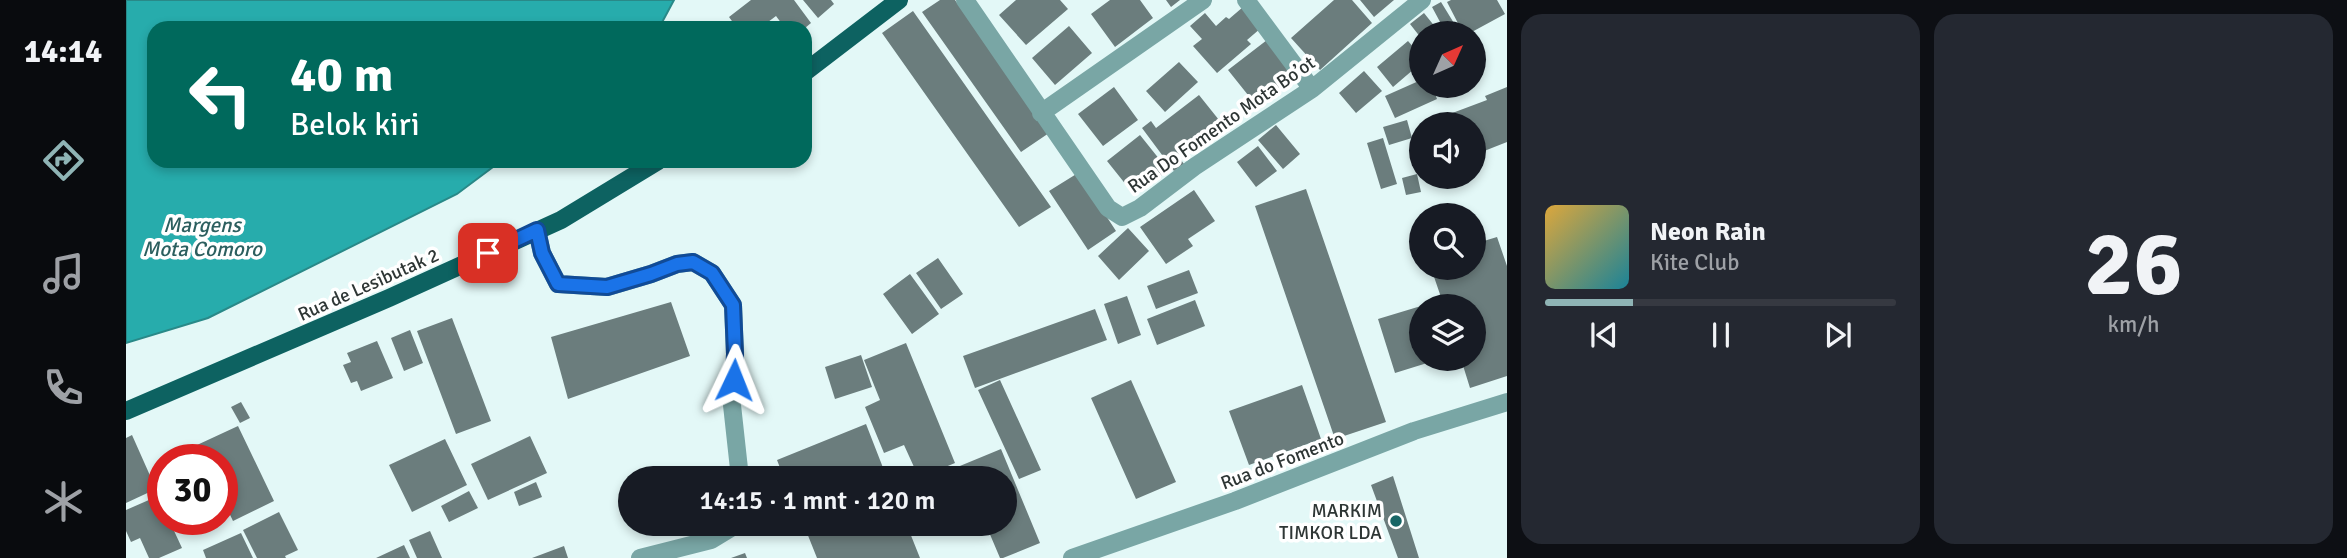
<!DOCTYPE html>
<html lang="id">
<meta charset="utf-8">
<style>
body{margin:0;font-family:Signika,sans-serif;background:#242831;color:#f1f3f6;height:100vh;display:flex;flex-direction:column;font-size:26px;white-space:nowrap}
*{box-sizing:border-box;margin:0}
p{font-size:23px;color:#9ea1a6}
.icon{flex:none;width:38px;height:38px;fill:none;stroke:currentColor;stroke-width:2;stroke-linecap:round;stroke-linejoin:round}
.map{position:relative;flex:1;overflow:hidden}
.drawer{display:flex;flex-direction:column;gap:14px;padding:14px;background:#0d0f14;width:840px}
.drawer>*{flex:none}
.hud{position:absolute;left:21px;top:21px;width:665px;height:147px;border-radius:21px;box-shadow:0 4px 10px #0003;background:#00695c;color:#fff;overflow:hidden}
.needle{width:46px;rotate:45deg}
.controls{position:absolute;left:1283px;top:21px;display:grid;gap:14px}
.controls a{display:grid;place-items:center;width:77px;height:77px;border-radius:50%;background:#171b24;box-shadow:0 4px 10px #0003;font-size:35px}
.speed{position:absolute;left:21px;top:444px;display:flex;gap:14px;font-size:35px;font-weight:700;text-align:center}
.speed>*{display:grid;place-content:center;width:91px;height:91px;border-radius:50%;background:#171b24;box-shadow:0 4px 10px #0003;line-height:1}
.speed .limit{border:10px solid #d22;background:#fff;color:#111}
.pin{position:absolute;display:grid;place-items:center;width:60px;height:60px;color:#fff;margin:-30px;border-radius:14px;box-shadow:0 4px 10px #0006}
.me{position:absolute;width:77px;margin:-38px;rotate:2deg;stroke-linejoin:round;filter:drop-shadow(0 0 5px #0008)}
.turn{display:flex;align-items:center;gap:24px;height:147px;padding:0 28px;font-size:32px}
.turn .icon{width:91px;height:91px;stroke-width:2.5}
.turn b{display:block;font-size:49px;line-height:60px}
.drawer .widget{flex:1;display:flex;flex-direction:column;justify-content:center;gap:10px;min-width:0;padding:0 24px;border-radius:21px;background:#242831}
.drawer .dial{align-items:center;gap:0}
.dial b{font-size:91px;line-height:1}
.song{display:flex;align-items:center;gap:21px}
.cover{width:84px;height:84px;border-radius:10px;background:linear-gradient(135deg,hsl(40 70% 55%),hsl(190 70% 35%))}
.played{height:7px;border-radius:4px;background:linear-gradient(90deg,#8fb4b5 25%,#363941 25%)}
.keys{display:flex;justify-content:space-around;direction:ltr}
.drawer .tiles{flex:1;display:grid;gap:14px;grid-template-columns:repeat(2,1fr)}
.trip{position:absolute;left:492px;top:466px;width:399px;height:70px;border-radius:35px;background:#171b24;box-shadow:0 4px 10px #0003;font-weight:600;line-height:70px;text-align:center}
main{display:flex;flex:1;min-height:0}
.tabs{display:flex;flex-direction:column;width:126px;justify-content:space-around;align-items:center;background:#090b0e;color:#9ea1a6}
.tabs .icon{width:49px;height:49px}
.tabs .on{color:#8fb4b5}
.tabs b{font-size:32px;color:#f1f3f6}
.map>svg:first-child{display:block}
.water{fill:#27acac;stroke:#298988;stroke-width:2}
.building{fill:#6b7d7d}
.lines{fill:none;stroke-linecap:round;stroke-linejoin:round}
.minor{stroke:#79a6a5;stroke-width:18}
.tertiary{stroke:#79a6a5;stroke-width:18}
.primary{stroke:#0d6261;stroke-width:18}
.route-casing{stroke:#114b97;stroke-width:18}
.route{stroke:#1a73e8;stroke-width:12}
.poi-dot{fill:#186666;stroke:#fff;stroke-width:2.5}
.labels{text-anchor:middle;stroke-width:7;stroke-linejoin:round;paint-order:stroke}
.street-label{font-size:19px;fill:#2e3635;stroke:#fff}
.poi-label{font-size:19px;fill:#2e3635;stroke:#fff;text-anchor:end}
.water-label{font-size:21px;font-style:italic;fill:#2c5f5f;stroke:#fff}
</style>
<main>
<nav class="tabs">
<b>14:14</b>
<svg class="icon on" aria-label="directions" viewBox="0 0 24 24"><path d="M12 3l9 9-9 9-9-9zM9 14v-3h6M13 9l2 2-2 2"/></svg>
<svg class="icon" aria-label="music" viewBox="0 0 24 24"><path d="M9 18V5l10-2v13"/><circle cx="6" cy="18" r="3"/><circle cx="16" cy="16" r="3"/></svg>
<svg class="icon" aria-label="phone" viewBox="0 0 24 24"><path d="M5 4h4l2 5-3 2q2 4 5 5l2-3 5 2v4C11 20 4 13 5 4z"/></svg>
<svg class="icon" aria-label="climate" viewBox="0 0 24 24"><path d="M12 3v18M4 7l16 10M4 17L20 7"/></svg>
</nav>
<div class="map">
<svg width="1381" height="558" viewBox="0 0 1381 558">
<rect width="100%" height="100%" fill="#e3f8f7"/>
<path class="water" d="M0,0H548L533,28H28V161H375L331,194L82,318L0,343Z"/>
<path class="building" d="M625,0H668L685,23L679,28H659L650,16L634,28H611L603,17Z
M677,0H705L708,4L692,18Z
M814,0H829L923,133L895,152L796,12Z
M890,0H934L942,9L900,45L873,15Z
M984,0H1014L1027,18L989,47L965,14Z
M1040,0H1054L1045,7Z
M1208,0H1226L1246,23L1194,70L1165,38Z
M1234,0H1268L1248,17Z
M1325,0H1371L1379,14L1344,33H1337L1321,2Z
M1315,2L1334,33H1320L1306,7Z
M1117,7L1135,28L1121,40L1125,44L1091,73L1067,46L1076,39L1064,26L1079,13L1090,26L1100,17L1103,19Z
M787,11L925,207L893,227L756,33Z
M1298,13L1314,33H1295V38L1284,24Z
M943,26L966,53L929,85L906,58Z
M1141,40L1169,75L1130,105L1102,70Z
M1282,41L1295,56V63L1267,87L1251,67Z
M1053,62L1072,82L1039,112L1020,91Z
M1238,71L1256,91L1230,113L1213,93Z
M1295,80V86H1306L1311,99L1269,118L1259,96Z
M988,87L1012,120L977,146L952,114Z
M1381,87V142L1348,155V124H1297L1361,100L1359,96Z
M1073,95L1093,120L1061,145L1063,148L1052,156L1058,164L1048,171L1016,128L1025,121L1030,128Z
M1281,120L1286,138L1263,145L1257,127Z
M1150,125L1174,154L1157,169L1132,140Z
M1014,135L1042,170L1009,196L981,161Z
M1257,138L1271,184L1255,189L1241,143Z
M1132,146L1151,171L1130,187L1111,162Z
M952,173L990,231L962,250L923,191Z
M1291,174L1295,192L1280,195L1276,178Z
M1180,189L1260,422L1209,439L1129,206Z
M1068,190L1089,221L1062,239L1067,246L1040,264L1014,227Z
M1002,228L1023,251L993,280L972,256Z
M1371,237L1381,266V376L1344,388L1335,359H1348V306H1318L1305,268H1348V244Z
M812,258L837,294L815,309L790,273Z
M1063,270L1072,293L1030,309L1021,286Z
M784,274L813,314L786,334L757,294Z
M1001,296L1015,335L992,344L978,304Z
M1069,300L1079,326L1031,345L1021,319Z
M545,302L564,356L442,399L425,337Z
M1295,306V359H1314L1269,373L1252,319Z
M969,309L981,340L849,388L837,356Z
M326,318L365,421L330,434L291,331Z
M284,330L297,363L278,371L265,338Z
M251,341L267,378L235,391L231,381L225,383L217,365L225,362L221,353Z
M780,343L829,463L793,478L778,445L758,453L739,407L754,400L738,360Z
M735,355L746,387L709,399L699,367Z
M874,380L915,470L893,479L852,390Z
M1005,380L1050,482L1010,499L965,398Z
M1176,385L1195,439L1123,465L1103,411Z
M115,402L124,418L114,423L105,407Z
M740,424L761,478H658L651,460Z
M112,426L148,501L107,521L96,498V460H78L71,445Z
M6,435L30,489L0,503V438Z
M404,436L421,473L362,500L345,464Z
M319,439L341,485L286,512L263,465Z
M875,449L914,543L877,558H874L860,525L853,527L852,523H878V478H833L829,468Z
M1267,476L1293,558H1272L1245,485Z
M410,482L416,497L393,506L388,492Z
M343,491L352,508L323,522L315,506Z
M32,496L37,507V520H43L56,548L33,558H23L14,538L5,542L0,531V510Z
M153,512L172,550L159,556L160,558H131L117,530Z
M677,523H780L794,558H691Z
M304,531L316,558H291L283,540Z
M115,533L127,558H80L77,550Z
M278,545L284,558H250Z
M438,546L442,558H406Z
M619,553L621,558H605Z"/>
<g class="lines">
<path class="minor" d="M839,0L982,208L996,217L1014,208L1068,167L1186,89L1296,0
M1120,0L1186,89
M915,113L1077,0
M411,231L416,253L432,284L481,287L525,274L551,264L567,262L586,273L607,305L609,354L606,405L614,478
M514,558L585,540L613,523"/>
<path class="tertiary" d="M946,558L1109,501L1288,431L1381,402"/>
<path class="primary" d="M679,72L773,0
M0,411L263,298L435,220L532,161"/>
</g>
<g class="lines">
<g class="route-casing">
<path id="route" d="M362,253L411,230L416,253L432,284L481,287L525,274L551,264L567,262L586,273L607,305L609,354L608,380"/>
</g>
<use href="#route" class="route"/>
</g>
<circle class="poi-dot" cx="1270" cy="521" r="7"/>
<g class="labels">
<g class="street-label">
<text transform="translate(1095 124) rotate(-35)" y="7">Rua Do Fomento Mota Bo’ot</text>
<text transform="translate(242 284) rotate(-24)" y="7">Rua de Lesibutak 2</text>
<text transform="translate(1156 460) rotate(-21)" y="7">Rua do Fomento</text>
</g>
<g class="poi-label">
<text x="1256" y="517">MARKIM<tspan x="1256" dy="22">TIMKOR LDA</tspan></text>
</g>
<g class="water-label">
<text x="76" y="232">Margens<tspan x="76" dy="24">Mota Comoro</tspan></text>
</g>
</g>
</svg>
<div class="controls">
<a><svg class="needle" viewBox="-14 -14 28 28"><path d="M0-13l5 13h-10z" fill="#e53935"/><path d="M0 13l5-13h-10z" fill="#9ea1a6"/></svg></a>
<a><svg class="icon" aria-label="sound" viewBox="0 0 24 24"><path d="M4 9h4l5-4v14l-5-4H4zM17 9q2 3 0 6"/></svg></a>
<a><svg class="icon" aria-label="search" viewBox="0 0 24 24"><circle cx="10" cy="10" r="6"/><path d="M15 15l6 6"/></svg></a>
<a><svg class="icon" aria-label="layers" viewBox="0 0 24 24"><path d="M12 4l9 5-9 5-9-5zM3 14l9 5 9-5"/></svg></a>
</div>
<div class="speed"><div class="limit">30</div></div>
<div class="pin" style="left:362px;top:253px;background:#d93025"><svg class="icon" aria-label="arrive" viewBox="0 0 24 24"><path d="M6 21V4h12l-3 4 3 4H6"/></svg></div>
<svg class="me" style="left:608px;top:380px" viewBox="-20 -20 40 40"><path d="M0-17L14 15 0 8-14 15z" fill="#1a73e8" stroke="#fff" stroke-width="4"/></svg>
<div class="trip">14:15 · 1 mnt · 120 m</div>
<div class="hud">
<div class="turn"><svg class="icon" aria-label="left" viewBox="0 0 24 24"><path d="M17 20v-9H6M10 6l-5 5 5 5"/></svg><div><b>40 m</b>Belok kiri</div></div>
</div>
</div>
<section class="drawer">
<div class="tiles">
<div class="widget">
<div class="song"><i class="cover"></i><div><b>Neon Rain</b><p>Kite Club</p></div></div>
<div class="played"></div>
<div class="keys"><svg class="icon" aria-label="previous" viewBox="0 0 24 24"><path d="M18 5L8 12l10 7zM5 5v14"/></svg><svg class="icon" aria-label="pause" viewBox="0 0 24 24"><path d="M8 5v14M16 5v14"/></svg><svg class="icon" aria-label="next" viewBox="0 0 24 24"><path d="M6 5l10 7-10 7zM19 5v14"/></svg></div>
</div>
<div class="widget dial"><b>26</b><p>km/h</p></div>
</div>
</section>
</main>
